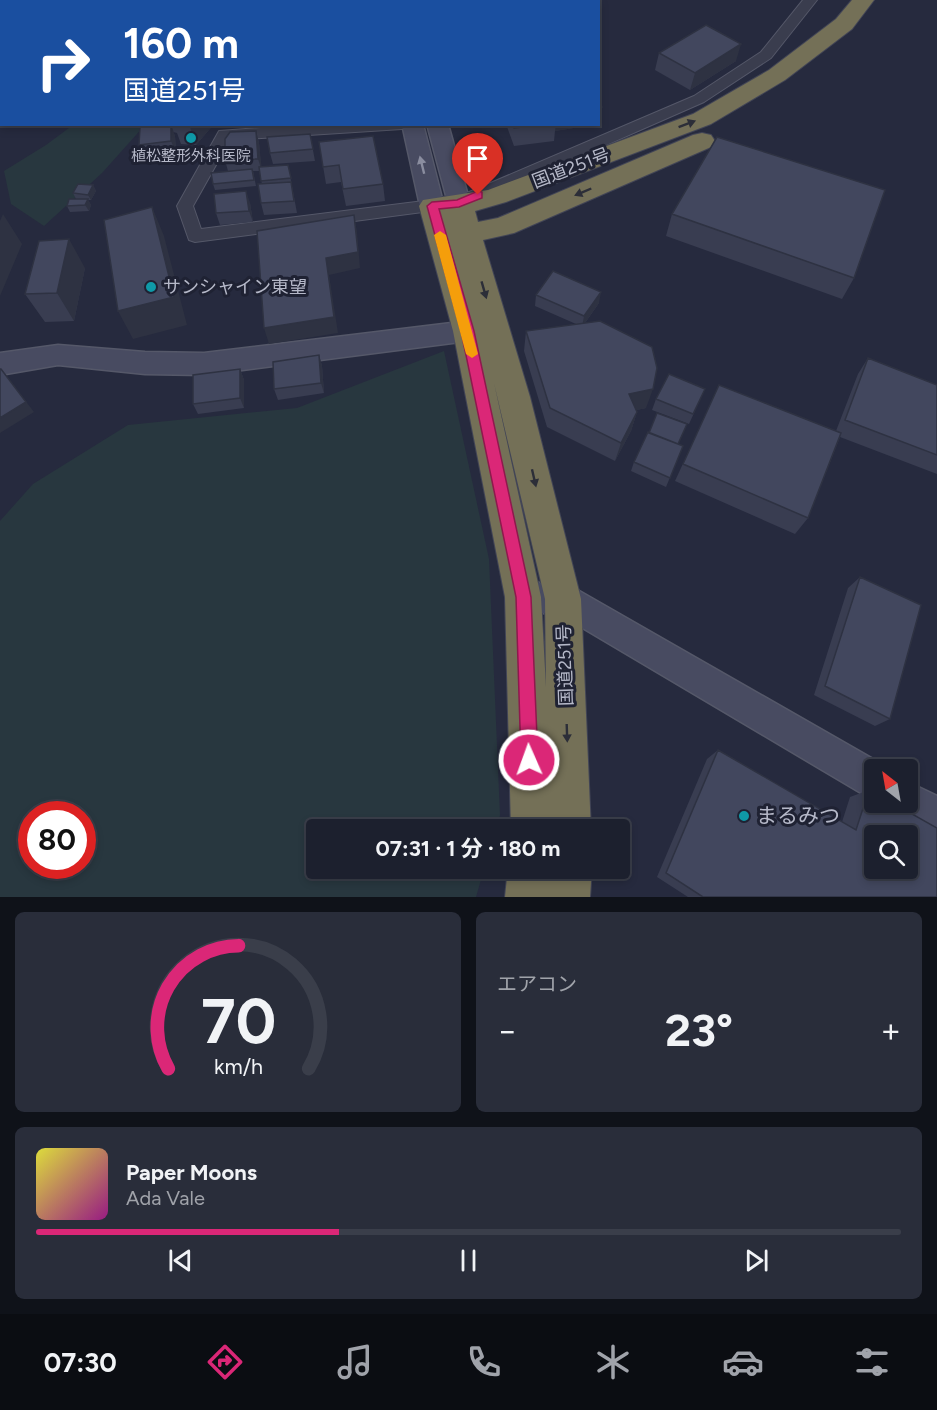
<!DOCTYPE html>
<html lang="ja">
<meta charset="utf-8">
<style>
body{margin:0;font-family:Figtree,"Noto Sans JP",sans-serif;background:#292d3a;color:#f1f3f6;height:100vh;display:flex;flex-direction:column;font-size:22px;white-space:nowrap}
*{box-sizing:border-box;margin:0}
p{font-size:20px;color:#a0a3aa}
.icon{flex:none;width:33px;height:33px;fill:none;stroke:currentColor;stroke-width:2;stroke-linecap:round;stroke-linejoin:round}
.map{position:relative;height:897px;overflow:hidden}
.sheet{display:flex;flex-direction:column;gap:15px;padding:15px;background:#0f1219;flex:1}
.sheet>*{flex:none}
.banner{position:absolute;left:0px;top:0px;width:600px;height:126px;box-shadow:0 3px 9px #0003,0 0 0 2px #3a3e4a;background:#1a4fa0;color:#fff;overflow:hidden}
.needle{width:39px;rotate:329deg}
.controls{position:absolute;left:864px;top:759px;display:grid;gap:12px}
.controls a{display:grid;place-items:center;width:54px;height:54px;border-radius:6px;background:#1c202e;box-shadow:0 3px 9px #0003,0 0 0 2px #3a3e4a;font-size:30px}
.speed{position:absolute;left:18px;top:801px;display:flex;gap:12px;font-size:30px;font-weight:700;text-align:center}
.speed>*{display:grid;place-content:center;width:78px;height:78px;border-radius:50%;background:#1c202e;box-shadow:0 3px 9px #0003,0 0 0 2px #3a3e4a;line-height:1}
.speed .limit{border:9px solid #d22;background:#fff;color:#111}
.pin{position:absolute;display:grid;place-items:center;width:51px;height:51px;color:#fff;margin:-62px -26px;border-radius:50% 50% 50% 0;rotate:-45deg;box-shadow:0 0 6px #0007}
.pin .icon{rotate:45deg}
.me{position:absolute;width:66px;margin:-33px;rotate:358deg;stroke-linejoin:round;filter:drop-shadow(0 0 4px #0008)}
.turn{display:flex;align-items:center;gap:21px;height:126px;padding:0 24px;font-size:27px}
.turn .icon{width:78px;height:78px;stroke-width:2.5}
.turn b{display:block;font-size:42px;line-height:51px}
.big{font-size:45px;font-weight:700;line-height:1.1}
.sheet .card{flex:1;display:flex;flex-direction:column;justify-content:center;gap:9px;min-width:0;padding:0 21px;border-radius:9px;background:#292d3a}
.sheet .dial{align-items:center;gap:0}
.dial svg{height:156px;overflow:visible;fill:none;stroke:#3a3e4a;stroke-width:7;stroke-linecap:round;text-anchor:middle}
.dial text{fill:#f1f3f6;stroke:none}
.song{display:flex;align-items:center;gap:18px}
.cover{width:72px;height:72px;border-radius:9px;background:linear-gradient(135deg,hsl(60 70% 55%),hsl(310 70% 35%))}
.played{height:6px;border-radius:3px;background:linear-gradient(90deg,#db2777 35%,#3a3e4a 35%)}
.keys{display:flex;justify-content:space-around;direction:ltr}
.heat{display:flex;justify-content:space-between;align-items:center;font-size:33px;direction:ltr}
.sheet .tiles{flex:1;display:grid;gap:15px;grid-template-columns:1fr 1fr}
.card:last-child{grid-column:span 2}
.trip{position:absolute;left:306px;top:819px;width:324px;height:60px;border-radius:6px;background:#1c202e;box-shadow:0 3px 9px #0003,0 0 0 2px #3a3e4a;font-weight:700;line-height:60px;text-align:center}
.menu{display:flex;height:96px;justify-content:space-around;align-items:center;background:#0b0d12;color:#a0a3aa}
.menu .icon{width:42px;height:42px}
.menu .current{color:#db2777}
.menu b{font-size:27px;color:#f1f3f6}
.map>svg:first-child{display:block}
.green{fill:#28373f;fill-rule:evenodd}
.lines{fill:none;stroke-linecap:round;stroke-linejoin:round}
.street-casing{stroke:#555869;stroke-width:2}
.secondary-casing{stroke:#555869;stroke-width:3}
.highway-casing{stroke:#424556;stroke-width:2}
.street{fill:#3a3d4e;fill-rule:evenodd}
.secondary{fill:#484b61;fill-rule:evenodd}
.highway{fill:#747057;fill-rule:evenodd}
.wall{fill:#393d51}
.shaded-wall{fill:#2e3242}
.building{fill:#42475e;stroke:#2e3242;stroke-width:1.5;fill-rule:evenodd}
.oneway{fill:#2c2e38}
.oneway2{fill:#8a8d9f}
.route{fill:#db2777;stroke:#8e194d;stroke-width:1.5}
.slow{fill:#f59e0b}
.culture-dot{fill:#0f9aa8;stroke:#1f2233;stroke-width:2}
.labels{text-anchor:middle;stroke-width:6;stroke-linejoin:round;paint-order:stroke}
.far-poi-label{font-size:15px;fill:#b6b9c9;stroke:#1f2233}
.street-label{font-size:18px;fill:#b6b9c9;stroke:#1f2233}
.poi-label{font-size:18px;fill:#b6b9c9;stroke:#1f2233;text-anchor:start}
.near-poi-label{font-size:21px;fill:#b6b9c9;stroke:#1f2233;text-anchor:start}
</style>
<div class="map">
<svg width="937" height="897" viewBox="0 0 937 897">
<rect width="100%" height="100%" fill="#262a3e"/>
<path class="green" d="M73,125H145L102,173L44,226L11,204L4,171L46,145Z
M444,351L489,559L500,815L496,829L316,830V868L484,869L476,897H0V521L33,484L128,425L297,408ZM82,814V866H32V814Z"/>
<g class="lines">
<g class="street-casing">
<path id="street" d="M803,0H817L771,58L704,102L479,201H467L465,197L467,193L694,96L761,52Z
M314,124H409L402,129L230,140L193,206L201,229L432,200L438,202L440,206L438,210L195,242L189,240L177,206L219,131Z"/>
</g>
<g class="secondary-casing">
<path id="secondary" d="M373,0H391V2H373Z
M394,0H412V2H394Z
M402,124H423L444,206L440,212L432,214L424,212L420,206Z
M427,124H448L470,203L467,209L459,211L451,209L448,203Z
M468,321L477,324L481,331L477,338L468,341L204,375L145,374L58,365L0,375V353L58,345L145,352L204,353Z
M523,582L563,584L574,588L887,767L888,770H874V798L861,793L559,614L523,612L512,608L507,597L512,586Z
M908,782L937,796V835L895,813L891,802H908Z"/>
</g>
<g class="highway-casing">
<path id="highway" d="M852,0H874L852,29L785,80L711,124L506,202L475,211L478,222L498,218L693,135L702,133L711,135L715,141L711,147L514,233L483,240L530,397L581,599L591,830H511L505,597L453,331L419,206L423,200L488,190L693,114L769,70L836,19ZM494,383L545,599L546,687L541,597Z
M508,868H592L590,897H505Z"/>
</g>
<use href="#street" class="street"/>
<use href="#secondary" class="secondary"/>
<use href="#highway" class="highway"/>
</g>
<path class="wall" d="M659,53L736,61L690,90L655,70Z
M0,65L2,66V119H0Z
M155,124H214L196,145L181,144L177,133L173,132L175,136L176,153L144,156L139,145L156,126Z
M506,124H598L555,131L554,141L514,146Z
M256,131L259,143L261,167L288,165L297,213L264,215L261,203L262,184L259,171H253L256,186L215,190L213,184L228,171L225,160Z
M310,134L315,161L273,164L270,153Z
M319,142L383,184L385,201L346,206L341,182L326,184Z
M93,185L96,191L91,200H88L91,205L89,211L70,212L67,206L76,199L73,193Z
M250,203L253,222L220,225L216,213Z
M672,214L854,278L842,299L666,236Z
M85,268L74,321L45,322L25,294Z
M536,295L599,303L585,323L646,408L636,410L637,412L631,431L615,461L547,427L524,351L526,331L576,324L535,306Z
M319,355L322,366L324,393L278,400L274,389Z
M868,358L937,385V474L840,437L808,518L795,534L675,481L719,385L836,431L858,374Z
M240,369L244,380V408L198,414L193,404Z
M705,389L689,424L652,410L656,399Z
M678,444L683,446L666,487L631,471L634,462Z
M860,577L890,719L875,726L814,695L848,588Z
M718,750L842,822L850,797L869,790L937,897H688L657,877L707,759Z"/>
<path class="shaded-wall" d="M741,44L736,61L690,90L695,73Z
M598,107H602L599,124H598Z
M171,124L175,136L176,153L171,141Z
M189,124H214L196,145Z
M556,124H598L555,131Z
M256,131L259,143L262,171L258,159Z
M93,185L96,191L91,200L88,195Z
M246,191L250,203L253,222L249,211Z
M88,199L91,205L89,211L85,205Z
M152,207L164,236L187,325L133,339L118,311Z
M3,214L22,244L0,296V221Z
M354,215L357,232L360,268L329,275L338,333L269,344L264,328L326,258Z
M69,239L85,268L74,321L57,293Z
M601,292L599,303L582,327L584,316Z
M319,355L322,366L324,393L321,383Z
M1,369L34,412L0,433V418Z
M240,369L244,380V408L240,398Z
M653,389L646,408L624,413L629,394Z
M637,412L631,431L615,461L621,443Z"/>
<path class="building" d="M91,0H135L134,2H90Z
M285,0H308V2H285Z
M443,0H483V1L444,2Z
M706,25L741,44L695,73L659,53Z
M0,65L2,66V89H0Z
M598,98L602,107H598Z
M171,124V141L139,145L140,127Z
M513,124H552L514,128Z
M256,131L258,159L225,160V139L230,132Z
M310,134L313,149L270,153L267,137Z
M373,136L383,184L343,189L339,165L323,167L319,142Z
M717,137L885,190L854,278L672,214Z
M288,165L291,178L261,181L259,167Z
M252,169L254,180L213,184L211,173Z
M291,182L294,201L261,203L258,184Z
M78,184L93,185L88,195L73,193Z
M246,191L249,211L216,213L214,194Z
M69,199H88L85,205L67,206Z
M152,207L174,297L118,311L104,220Z
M354,215L358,252L326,258L334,317L264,328L257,231Z
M69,239L57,293L25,294L39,241Z
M553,271L601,292L584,316L536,295Z
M600,321L652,347L657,368L653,389L629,394L637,412L621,443L550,408L526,331Z
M319,355L321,383L274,389L273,362Z
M868,358L937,385V455L845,420Z
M0,369H1L26,402L0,418Z
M240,369V398L193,404V375Z
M669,374L705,389L693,414L656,399Z
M719,385L841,433L808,518L683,464Z
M657,413L687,424L678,444L649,433Z
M648,432L683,446L670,478L634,462Z
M860,577L921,605L890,719L825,686Z
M718,750L856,830L869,790L874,793V802H891L937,828V897H703L666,873ZM874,836H908V868H874Z"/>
<defs><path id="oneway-solid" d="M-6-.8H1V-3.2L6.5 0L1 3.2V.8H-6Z" transform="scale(1.5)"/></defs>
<g class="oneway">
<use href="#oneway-solid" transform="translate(687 124) rotate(-21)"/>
<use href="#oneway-solid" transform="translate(583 192) rotate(157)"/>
<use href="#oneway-solid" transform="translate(484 290) rotate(74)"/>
<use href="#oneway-solid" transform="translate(534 478) rotate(77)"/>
<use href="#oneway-solid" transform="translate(567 733) rotate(88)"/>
</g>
<use class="oneway2" href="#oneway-solid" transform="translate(422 165) rotate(-104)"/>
<path class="route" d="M478,191L482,192V198L459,207L439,209L474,331L531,597L538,760L535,766L529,768L523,766L521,760L516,597L461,331L427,206L432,202L457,200Z"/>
<path class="slow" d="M440,231L446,235L478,354L472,358L466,354L434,235Z"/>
<g class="culture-dot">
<circle cx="191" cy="138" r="6"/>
<circle cx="151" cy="287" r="6"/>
<circle cx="744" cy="816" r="6"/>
</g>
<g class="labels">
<g class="far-poi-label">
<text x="191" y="161">植松整形外科医院</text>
</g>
<g class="street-label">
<text transform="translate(571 168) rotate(-21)" y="6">国道251号</text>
<text transform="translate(565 665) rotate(-92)" y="6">国道251号</text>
</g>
<g class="poi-label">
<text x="163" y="293">サンシャイン東望</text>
</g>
<g class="near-poi-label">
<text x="756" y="823">まるみつ</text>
</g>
</g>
</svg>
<div class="controls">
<a><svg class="needle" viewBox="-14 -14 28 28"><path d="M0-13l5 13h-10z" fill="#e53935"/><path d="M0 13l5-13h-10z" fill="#a0a3aa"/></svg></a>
<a><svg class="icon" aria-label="search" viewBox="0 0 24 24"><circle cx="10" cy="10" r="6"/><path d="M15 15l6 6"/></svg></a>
</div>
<div class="speed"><div class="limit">80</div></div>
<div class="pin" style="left:478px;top:195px;background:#d93025"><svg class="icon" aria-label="arrive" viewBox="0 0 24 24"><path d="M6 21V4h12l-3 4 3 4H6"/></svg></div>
<svg class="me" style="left:529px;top:760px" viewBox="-20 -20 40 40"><circle r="17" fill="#db2777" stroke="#fff" stroke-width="3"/><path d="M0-11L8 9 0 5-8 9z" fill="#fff"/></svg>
<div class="trip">07:31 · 1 分 · 180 m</div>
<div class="banner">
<div class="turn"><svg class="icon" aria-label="right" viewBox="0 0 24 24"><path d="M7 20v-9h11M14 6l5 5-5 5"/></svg><div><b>160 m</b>国道251号</div></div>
</div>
</div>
<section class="sheet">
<div class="tiles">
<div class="card dial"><svg viewBox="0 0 100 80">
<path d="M14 69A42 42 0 1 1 86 69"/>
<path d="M14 69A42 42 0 0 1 50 6" stroke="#db2777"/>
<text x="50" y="56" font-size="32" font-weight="700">70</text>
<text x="50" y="72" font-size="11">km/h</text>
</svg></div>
<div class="card"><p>エアコン</p>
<div class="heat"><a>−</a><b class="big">23°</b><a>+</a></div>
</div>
<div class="card">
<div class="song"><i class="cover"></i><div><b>Paper Moons</b><p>Ada Vale</p></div></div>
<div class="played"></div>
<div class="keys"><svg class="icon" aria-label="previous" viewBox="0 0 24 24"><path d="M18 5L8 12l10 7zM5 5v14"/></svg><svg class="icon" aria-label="pause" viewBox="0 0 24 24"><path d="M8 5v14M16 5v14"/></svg><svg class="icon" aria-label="next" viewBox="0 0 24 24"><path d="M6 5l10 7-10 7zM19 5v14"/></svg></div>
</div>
</div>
</section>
<nav class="menu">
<b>07:30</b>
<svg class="icon current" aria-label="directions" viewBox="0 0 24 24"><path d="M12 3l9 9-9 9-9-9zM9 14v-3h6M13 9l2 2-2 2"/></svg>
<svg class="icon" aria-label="music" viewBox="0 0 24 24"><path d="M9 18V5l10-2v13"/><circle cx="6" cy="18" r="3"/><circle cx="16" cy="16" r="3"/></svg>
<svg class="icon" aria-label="phone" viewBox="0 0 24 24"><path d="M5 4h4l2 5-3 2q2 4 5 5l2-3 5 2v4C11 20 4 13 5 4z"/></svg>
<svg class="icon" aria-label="climate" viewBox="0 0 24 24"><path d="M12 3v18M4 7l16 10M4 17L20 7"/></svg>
<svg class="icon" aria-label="car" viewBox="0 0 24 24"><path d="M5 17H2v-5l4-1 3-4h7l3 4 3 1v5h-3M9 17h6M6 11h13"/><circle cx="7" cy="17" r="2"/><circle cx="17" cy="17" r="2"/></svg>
<svg class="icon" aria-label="filters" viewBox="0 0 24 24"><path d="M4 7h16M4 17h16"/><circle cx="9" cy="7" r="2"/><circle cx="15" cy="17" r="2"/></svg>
</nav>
